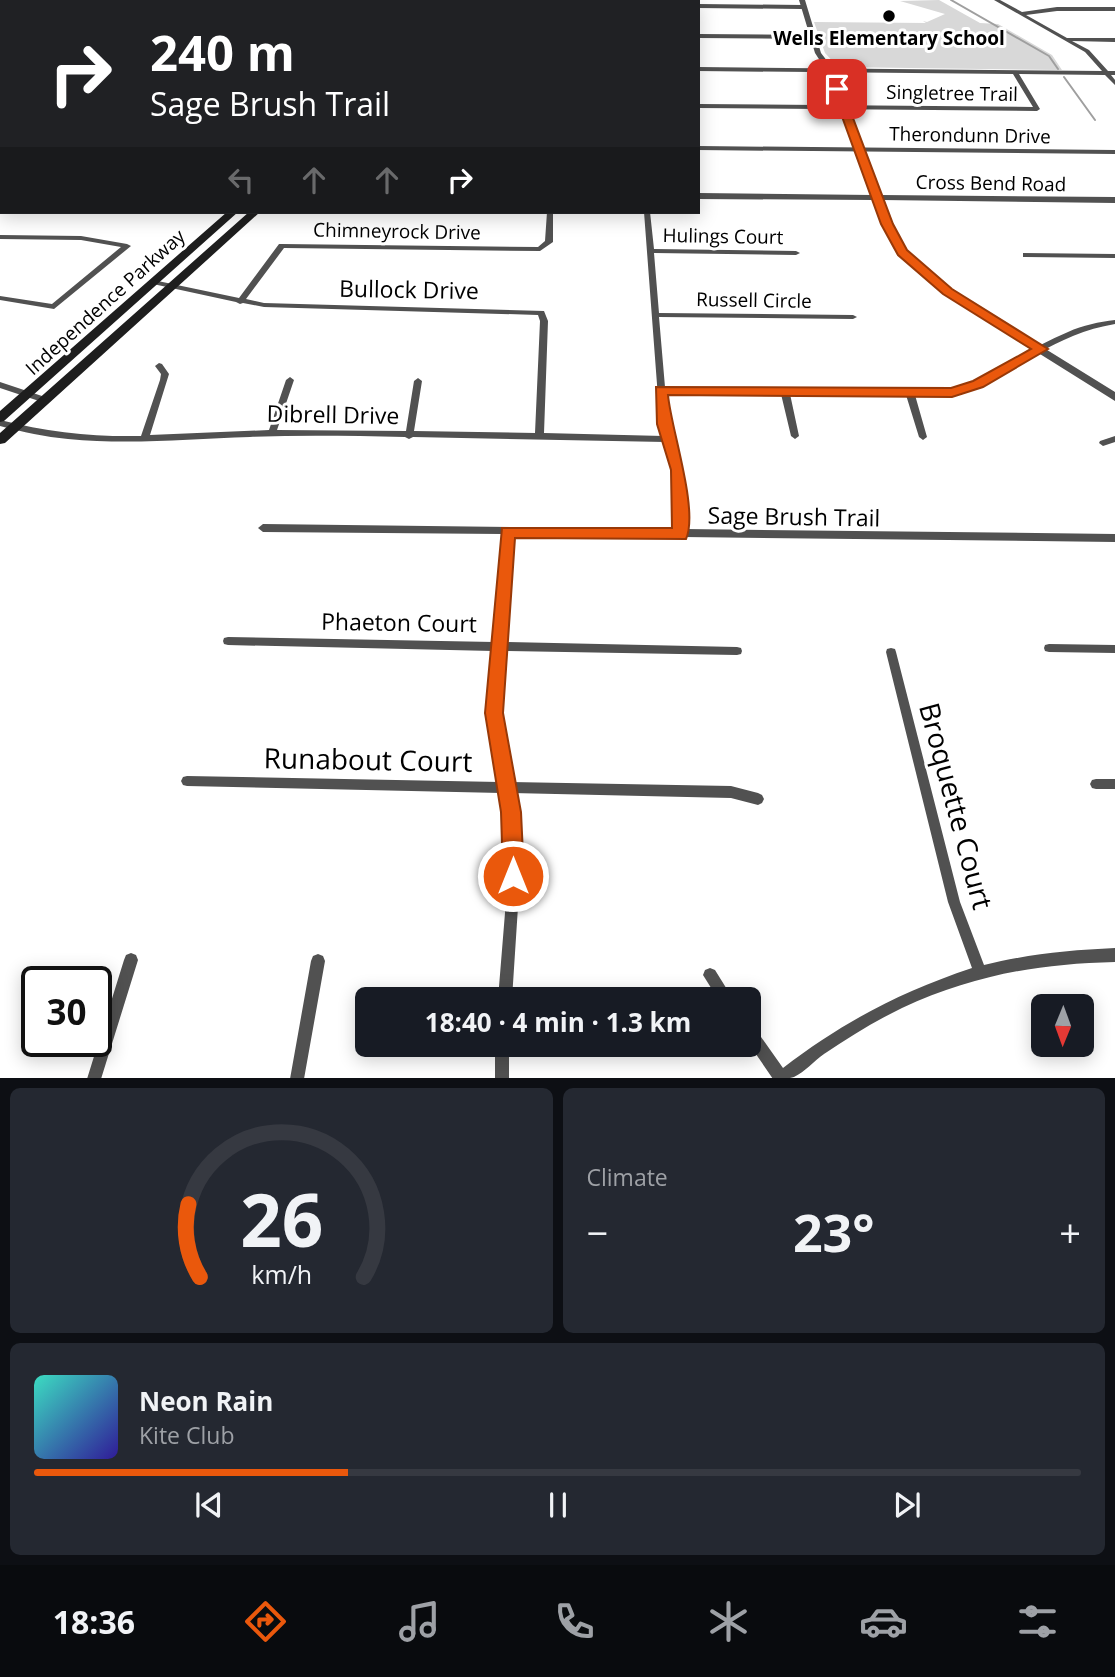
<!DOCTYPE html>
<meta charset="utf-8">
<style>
body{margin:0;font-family:"Open Sans",sans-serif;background:#242831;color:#f1f3f6;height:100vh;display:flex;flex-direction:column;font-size:26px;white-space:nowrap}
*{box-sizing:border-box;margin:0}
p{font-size:23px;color:#9ea1a6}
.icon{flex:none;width:38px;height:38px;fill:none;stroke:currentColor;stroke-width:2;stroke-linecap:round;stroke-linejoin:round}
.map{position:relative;height:1078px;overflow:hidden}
.drawer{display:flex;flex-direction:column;gap:10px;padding:10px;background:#0d0f14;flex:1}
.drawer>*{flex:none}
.top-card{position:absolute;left:0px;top:0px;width:700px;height:214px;box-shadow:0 4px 18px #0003;background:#202124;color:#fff;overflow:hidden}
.needle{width:46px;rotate:181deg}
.fabs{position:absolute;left:1031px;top:994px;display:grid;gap:14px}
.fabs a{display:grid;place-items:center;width:63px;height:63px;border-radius:10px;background:#171b24;box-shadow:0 4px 18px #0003;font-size:35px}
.speed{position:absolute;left:21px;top:966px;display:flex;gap:14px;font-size:35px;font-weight:700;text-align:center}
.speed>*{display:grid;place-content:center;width:91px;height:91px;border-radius:50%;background:#171b24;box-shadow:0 4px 18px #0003;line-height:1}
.speed .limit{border:4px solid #111;border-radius:10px;background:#fff;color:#111}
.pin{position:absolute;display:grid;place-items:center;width:60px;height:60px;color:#fff;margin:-30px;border-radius:14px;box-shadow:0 4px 10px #0006}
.me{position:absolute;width:77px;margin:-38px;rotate:0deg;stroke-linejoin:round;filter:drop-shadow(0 0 5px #0008)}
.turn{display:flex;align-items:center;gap:24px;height:147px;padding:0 35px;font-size:32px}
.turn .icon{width:91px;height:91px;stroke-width:2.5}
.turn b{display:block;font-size:49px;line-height:60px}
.lanes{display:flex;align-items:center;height:66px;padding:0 35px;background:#0003;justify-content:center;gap:35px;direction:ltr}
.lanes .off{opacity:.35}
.big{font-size:52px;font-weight:700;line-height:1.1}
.drawer .card{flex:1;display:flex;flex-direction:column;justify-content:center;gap:10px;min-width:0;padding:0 24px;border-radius:10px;background:#242831}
.drawer .dial{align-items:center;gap:0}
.dial svg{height:182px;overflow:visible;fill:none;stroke:#363941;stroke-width:7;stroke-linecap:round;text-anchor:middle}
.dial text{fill:#f1f3f6;stroke:none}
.song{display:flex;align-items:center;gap:21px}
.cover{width:84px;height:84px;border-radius:10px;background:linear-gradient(135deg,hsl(170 70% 55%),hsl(250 70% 35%))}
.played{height:7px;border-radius:4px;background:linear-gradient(90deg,#ea580c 30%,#363941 30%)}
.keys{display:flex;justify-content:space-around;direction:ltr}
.heat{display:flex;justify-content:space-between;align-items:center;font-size:38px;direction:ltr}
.drawer .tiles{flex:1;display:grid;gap:10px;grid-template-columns:1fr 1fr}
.card:last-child{grid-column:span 2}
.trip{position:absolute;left:355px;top:987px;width:406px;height:70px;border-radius:10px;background:#171b24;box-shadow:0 4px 18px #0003;font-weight:700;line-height:70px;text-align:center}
.menu{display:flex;height:112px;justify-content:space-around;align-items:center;background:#090b0e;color:#9ea1a6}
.menu .icon{width:49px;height:49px}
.menu .selected{color:#ea580c}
.menu b{font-size:32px;color:#f1f3f6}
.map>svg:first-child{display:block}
.green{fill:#d8d8d8}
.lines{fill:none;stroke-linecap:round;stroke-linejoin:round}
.stream{stroke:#9f9f9f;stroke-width:2}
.minor{fill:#515151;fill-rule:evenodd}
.tertiary{fill:#515151;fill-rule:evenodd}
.secondary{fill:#1e1e1e;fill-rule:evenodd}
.route{fill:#ea580c;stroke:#983908;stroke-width:2}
.poi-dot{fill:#000;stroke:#fff;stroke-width:2.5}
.labels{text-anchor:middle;stroke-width:6;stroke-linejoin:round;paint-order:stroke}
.far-poi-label{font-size:19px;font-weight:bold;fill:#000;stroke:#fff}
.far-street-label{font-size:19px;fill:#000;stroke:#fff}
.street-label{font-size:23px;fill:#000;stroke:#fff}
.near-street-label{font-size:28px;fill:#000;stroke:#fff}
</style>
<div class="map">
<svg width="1115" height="1079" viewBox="0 0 1115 1079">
<rect width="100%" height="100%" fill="#fff"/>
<path class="green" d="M939,0L980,23L998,24L1052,55L1062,70L838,67L825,53L814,22L926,23L923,21L927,22L945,14L900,1Z"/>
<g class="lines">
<path class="stream" d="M951,0L1049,56L1058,69
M1064,77L1095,120"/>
<path class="minor" d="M97,0H102L101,2H96Z
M214,0H219L218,2H213Z
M539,0H543V2H538Z
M609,0H614L615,2H610Z
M994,0H1000L1022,12L1057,7H1115V11H1057L1026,15L1067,38H1115V42L1072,41L1089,50L1108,71H1115V75H1111L1115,80V85L1105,75L1019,74L1040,109L1037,111L698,108V104L1033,107L1013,74L698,71V67L1102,71L1085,52Z
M0,1H4V2L0,3Z
M698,4L802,5L805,7L802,9L698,8Z
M698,34L812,35L815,37L812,39L698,38Z
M2,37V42L0,43V38Z
M0,85H2V89H0Z
M0,137H2V141H0Z
M698,146L1115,150V154L698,150Z
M547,212H553V242L540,251L284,248L246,299L264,303L544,311L548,321L544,433L663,436L660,424L644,212H650L654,249L796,251L800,253L796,255L654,253L659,313L853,315L857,317L853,319L659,317L665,387L951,390C993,376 1027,349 1068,332C1083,325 1099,322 1115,320V324C1085,329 1061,340 1035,355C1011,370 981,391 953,396C941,398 927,396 915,395L927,437L923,440L919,437L906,395L790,394L799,436L795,439L791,436L781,394L666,393L668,424L683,470L685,529L1115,534V542L684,537L680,539L676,536L512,535L504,642L737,647L741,648L742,651L741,654L737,655L504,651L500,713L511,782L731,786L758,793L762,795L764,799L762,803L758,805L731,798L512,793L519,835L520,876L512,999H498L508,876L507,835L501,793L187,786L183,785L181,781L183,777L187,776L499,782L488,713L493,651L228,645L224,644L223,641L224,638L228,637L494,642L502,534L263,532L258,528L263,524L675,529L673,470L665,442L413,437L409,439L405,437C353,436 302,435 250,437C189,439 129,445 68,439C45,437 23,432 0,426V420C47,432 93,437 141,436L160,380L161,374L155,366L159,363L162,364L169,374L150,435L269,430L286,380L290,377L294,380L277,430L406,431L414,381L418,378L422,381L414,431L535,433L540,321L538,315L264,307L243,303L240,304L236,302L153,284L149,282L153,280L239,298L279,244H282L538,247L545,241Z
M0,235L81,236L127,244L131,246L54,309L0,300V296L52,304L121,247L81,240L0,239Z
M1023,253L1115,254V258L1026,257H1023Z
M0,382L48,398L49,400L45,403L0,388Z
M1115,436V442L1103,446L1099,443L1100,441Z
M1049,644L1115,645V653L1049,652L1045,651L1044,648L1045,645Z
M891,648L895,649L896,652L960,902L984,965C1029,954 1069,950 1115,948V962C1037,964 974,975 902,1008C875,1021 849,1037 824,1054C814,1061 805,1072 794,1077C788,1079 780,1079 773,1079L749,1044V1025L754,1027L783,1068C843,1022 900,992 972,968L948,902L886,652L887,649Z
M1096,779H1115V789H1096L1092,788L1090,784L1092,780Z
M131,953L136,955L138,960L101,1079H87L124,960L126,955Z
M318,954L323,956L325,961L304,1079H290L311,961L313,956Z
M710,968L715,970L733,999H718L703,975L705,970Z
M495,1045H509V1079H495Z"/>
<path class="tertiary" d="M799,0H805L821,53L834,70L881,195L1115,197V203L882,200L891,224L906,251L950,290L1115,392V401L944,294L899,254L883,224L874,200L698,199V193L872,195L826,70L815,53Z
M0,181H2V185H0Z"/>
<path class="secondary" d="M394,0H402L394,2Z
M404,0H412V2H404Z
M227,212H238L4,421L0,422V411Z
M249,212H260L5,443L0,444V433Z"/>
</g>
<path class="route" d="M837,86L842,89L893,224L907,250L952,289L1048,349L983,387L952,397L668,395C671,429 699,510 686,539L515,538L503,713L521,812L524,876L521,884L513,887L506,884L503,876L501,812L485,713L502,528H672L671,470L657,424L656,387L951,388L973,381L1031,349L943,294L898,255L881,224L832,89Z"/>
<circle class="poi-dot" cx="889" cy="16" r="7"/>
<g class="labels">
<g class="far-poi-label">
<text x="889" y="45">Wells Elementary School</text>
</g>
<g class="far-street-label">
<text transform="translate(952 93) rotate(1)" y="7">Singletree Trail</text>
<text transform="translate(970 135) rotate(1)" y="7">Therondunn Drive</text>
<text transform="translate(991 183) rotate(1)" y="7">Cross Bend Road</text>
<text transform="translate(397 231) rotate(1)" y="7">Chimneyrock Drive</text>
<text transform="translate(723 236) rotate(1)" y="7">Hulings Court</text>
<text transform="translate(754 300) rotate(1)" y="7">Russell Circle</text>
<text transform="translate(105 302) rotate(-42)" y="7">Independence Parkway</text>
</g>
<g class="street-label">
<text transform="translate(409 290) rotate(1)" y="8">Bullock Drive</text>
<text transform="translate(333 415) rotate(1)" y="8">Dibrell Drive</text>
<text transform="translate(794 517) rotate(1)" y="8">Sage Brush Trail</text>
<text transform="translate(399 623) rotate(1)" y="8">Phaeton Court</text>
</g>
<g class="near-street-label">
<text transform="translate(368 760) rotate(1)" y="10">Runabout Court</text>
<text transform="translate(956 806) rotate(75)" y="10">Broquette Court</text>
</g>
</g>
</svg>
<div class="fabs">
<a><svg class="needle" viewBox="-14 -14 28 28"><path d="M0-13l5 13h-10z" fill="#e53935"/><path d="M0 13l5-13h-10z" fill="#9ea1a6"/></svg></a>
</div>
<div class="speed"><div class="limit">30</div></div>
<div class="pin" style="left:837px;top:89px;background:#d93025"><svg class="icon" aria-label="arrive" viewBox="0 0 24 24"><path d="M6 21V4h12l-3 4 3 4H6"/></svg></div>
<svg class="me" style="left:513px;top:876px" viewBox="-20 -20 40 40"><circle r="17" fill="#ea580c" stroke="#fff" stroke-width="3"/><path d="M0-11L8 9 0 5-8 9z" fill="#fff"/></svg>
<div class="trip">18:40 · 4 min · 1.3 km</div>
<div class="top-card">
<div class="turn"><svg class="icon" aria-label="right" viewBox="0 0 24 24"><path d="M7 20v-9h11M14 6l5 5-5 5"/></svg><div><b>240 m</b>Sage Brush Trail</div></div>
<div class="lanes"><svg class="icon off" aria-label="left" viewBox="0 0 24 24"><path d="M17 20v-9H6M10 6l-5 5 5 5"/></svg><svg class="icon off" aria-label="ahead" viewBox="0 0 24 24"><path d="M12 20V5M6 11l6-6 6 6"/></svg><svg class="icon off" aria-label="ahead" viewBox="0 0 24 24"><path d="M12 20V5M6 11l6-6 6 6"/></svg><svg class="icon" aria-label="right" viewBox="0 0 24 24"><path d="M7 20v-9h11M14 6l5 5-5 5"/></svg></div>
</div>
</div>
<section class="drawer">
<div class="tiles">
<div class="card dial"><svg viewBox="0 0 100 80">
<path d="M14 69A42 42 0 1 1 86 69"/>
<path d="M14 69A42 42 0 0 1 9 37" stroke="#ea580c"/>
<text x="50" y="56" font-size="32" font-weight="700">26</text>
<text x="50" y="72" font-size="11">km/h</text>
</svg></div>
<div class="card"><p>Climate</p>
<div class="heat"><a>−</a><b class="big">23°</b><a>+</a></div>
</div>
<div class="card">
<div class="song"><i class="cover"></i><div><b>Neon Rain</b><p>Kite Club</p></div></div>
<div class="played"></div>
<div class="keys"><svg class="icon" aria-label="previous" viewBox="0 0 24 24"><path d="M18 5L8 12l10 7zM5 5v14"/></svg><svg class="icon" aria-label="pause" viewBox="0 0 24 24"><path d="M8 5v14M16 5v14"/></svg><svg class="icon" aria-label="next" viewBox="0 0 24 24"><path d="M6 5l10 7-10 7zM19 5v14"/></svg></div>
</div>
</div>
</section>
<nav class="menu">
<b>18:36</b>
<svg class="icon selected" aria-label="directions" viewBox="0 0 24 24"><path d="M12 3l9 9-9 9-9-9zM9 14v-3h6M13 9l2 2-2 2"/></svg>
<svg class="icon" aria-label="music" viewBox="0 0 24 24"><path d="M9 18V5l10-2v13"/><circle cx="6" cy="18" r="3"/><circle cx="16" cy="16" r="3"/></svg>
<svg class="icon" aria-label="phone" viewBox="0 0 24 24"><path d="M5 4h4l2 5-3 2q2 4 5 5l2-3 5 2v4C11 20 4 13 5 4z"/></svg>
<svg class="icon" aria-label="climate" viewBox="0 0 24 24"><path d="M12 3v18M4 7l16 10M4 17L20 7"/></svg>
<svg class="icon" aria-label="car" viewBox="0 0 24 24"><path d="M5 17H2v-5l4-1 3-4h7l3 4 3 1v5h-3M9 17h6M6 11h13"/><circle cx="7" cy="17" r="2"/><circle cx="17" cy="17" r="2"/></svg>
<svg class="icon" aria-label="filters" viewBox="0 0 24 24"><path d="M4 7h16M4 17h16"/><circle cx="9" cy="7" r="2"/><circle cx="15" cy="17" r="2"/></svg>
</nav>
